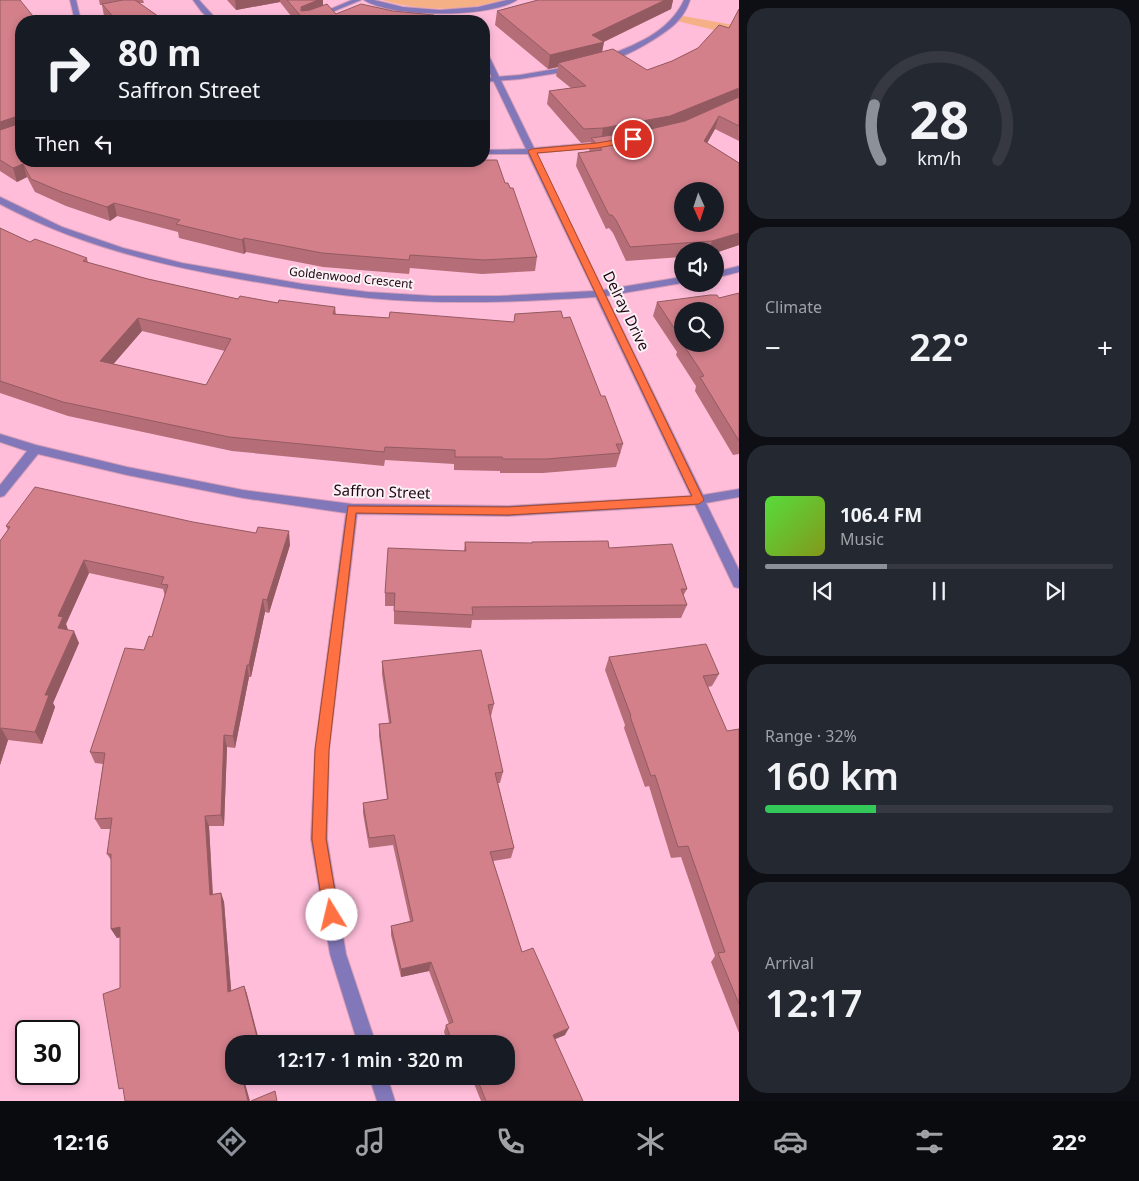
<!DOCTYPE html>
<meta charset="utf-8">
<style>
body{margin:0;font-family:"Noto Sans",sans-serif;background:#242831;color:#f1f3f6;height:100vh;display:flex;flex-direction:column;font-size:19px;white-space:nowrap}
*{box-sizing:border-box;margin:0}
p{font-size:16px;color:#9ea1a6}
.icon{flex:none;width:28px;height:28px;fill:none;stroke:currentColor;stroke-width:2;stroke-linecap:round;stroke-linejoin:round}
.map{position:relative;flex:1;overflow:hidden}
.side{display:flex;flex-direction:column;gap:8px;padding:8px;background:#0d0f14;width:400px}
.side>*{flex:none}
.top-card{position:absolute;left:15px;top:15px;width:475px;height:152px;border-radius:20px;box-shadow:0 2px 8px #0003;background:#171b24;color:#f1f3f6;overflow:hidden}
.needle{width:32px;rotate:177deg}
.tools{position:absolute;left:674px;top:182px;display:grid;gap:10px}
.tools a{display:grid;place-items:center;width:50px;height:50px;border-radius:50%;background:#171b24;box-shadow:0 2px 8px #0003;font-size:25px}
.speed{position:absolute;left:15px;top:1020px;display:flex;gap:10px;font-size:25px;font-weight:700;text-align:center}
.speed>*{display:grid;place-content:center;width:65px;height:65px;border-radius:50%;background:#171b24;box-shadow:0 2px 8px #0003;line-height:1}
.speed .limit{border:2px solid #111;border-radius:8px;background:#fff;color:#111}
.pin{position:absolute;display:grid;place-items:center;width:42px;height:42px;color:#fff;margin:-21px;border:2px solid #fff;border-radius:50%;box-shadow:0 1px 5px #0007}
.me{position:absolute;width:55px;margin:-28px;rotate:351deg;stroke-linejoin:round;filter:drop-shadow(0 0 4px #0008)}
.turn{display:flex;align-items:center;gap:18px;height:105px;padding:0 20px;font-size:22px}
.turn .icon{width:65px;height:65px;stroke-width:2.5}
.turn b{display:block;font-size:35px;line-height:42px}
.then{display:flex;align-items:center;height:48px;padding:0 20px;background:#0003;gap:10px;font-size:19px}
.big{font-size:38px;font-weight:600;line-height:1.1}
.side .tile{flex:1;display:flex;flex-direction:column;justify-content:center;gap:8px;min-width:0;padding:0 18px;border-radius:20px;background:#242831}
.side .dial{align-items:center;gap:0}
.dial svg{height:130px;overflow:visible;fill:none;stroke:#363941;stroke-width:7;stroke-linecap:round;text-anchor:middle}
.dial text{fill:#f1f3f6;stroke:none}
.song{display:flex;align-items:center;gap:15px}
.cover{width:60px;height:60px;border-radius:8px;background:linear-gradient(135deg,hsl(110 70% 55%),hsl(70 70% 35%))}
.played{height:5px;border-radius:2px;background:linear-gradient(90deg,#8c9099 35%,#363941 35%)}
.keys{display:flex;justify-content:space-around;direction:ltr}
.heat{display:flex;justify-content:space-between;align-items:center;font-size:28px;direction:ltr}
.charge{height:8px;border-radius:4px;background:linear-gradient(90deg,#34c759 32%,#363941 0)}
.trip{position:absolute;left:225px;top:1035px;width:290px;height:50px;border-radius:20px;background:#171b24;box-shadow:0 2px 8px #0003;font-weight:600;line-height:50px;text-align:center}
.dock{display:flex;height:80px;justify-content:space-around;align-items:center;background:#090b0e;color:#9ea1a6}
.dock .icon{width:35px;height:35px}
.dock .selected{color:#8c9099}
.dock b{font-size:22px;color:#f1f3f6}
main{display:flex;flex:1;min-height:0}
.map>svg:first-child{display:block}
.green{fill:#f6b086}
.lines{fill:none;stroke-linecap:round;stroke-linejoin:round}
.service-casing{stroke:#d69cb6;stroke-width:2}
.minor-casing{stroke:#d69cb6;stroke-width:2}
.service{fill:#8277b9;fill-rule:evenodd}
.minor{fill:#8277b9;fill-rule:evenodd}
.wall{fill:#b56e78;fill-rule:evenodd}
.shaded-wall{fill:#945a61}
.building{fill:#d3808b;stroke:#945a61;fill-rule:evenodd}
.route{fill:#ff7043;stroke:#a6492c}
.labels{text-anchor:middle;stroke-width:4;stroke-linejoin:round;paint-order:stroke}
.far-street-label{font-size:12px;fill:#1e0411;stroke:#faf1f5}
.street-label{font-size:15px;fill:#1e0411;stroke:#faf1f5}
</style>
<main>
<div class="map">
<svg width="739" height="1101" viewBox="0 0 739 1101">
<rect width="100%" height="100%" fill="#ffbdda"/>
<path class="green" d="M382,0H502C464,12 420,11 382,0Z
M683,16L739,26V36L677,21Z"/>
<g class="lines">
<g class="service-casing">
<path id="service" d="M193,0H199L218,21H211L201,11Z
M684,0H690C687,9 683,16 676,23C664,35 618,63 601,62V58C633,46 669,33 684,0Z
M573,66H576V70L520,79L484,82V78L520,75Z"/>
</g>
<g class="minor-casing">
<path id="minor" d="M70,0H76L81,21H75Z
M352,0H361L310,21H302Z
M364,0H374L403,7L440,10L478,7L507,0H517C490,18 391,18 364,0Z
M484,52L488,54L534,148L606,142L610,144L606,146L536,153L603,290L682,277V283L606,296L703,495L739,489V497L706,503L739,570V588L734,587L695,505L508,516L357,514L329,750L327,839L346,954L376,1044H358L330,954L311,839L315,750L346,513L243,498L127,475L38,454L4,496L0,497V485L27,451L0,442V434L36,445L127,467L243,490L352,504L508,506L691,496L596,297C520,302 445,305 369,298C327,294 286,287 245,280C159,265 77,245 0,204V197L62,227L123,248L182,263L303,284L368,292L433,296H499L594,291L528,154H484V150L526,149L484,61Z
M739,266V272L715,278V272Z
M369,1076H387L395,1101H377Z"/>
</g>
<use href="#service" class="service"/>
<use href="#minor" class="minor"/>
</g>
<path class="wall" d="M0,0L21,161L505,183L510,188L537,257L535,271L482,274L410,268L409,274L323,267L246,252L244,254L179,238L178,232L117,216L110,221L66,206L35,192L27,177L17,182L0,171Z
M99,0H143L144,3H139L165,21H109L104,16L102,5H100Z
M227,0H323V5L336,14L436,21H295L280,2L236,10Z
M538,0H673L671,9L604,42L602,52L647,70L672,61L698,48L729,28L739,9V141L715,129L707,143L739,163V245L715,253V251H682V257L626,261L613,233L609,228L606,229L576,166L578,153L589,151L591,142L581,143L547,104L549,91L571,88L556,76L558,67L548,69L495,25L497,11Z
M0,228L30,242L87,258L88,263L148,279L238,299L278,303L335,307L336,314L389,318L514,322L563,318L623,444L616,467L543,473H500V471L454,470V464L385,460L384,466L232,451L68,416L0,393ZM142,331L225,351L206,385L113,364Z
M739,293V454L733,455L695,391L696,386L676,355L677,352L653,316L657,302L719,298ZM682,311L715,344H682Z
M6,526L290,545L269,613L265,612L251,677H249L235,748L227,747L224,826H209L213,894L221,893L224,902L231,991L244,986L247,994L120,988V937L117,938L111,929V860L107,854L111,829H101L95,819L103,764L95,763L90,752L152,637L165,596L163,589L89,573L66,624L68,630L79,643L53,703L55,707L42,744L8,740L0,765V541L8,530Z
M465,542L531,543L532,542L609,548L687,589L683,596L687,605L681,618L472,620L471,628L394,624V606H385V593L464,551Z
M609,657L719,674L712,686L708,687L727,731L739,729V1033L711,962L715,956L681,857L671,858L649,786L645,787L624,728L625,725L605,670Z
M382,661L494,704L491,716H490L503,772L500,783H498L514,848L511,858L493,861L522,952L565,1035L555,1039L583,1101H481L471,1076H506V1044H448L444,1032L446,1025L449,1024L429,971L401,977L391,935V926L410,921L393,845L369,848L363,813V803L387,799L379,736V724L389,723L382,674Z"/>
<path class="shaded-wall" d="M235,0H280V2L236,10Z
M318,0H323V10L303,19L301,7Z
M665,0H673L671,9L603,42H604L601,56L558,63V67L548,69L550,55Z
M739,88V97L666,129L601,141L603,128Z
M18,116L21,127L0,137V122Z
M719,116L715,129L701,154L704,141Z
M23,164L27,177L17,182L13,168Z
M114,203L117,216L110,221L107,207Z
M739,233V245L715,253V251H709L712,241Z
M244,238L246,252L244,254L242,240Z
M138,318L142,331L104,375L100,361Z
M289,531L290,545L269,613L267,600Z
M84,560L89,573L66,624L68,630L58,628V616Z
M263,599L265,612L251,677L249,665Z
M74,631L79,643L53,703L55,707L42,744L35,732L45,695Z
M247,665L249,677L235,748L233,736Z
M1,728L8,740L0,765V732Z
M224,735L227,747L224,826L221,815Z
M205,816L209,826L213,904L210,895Z
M221,893L224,902L232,1000L228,992Z
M120,927L125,936L117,938L111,929Z
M431,962L429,971L401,977V969Z
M244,986L247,994L260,1044H239Z
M569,1028L565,1035L548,1042L553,1035Z
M242,1076H243L250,1101H248Z"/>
<path class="building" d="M0,0H20L37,21H21V161H484V160H497L505,183H508L510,188H513L537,257L484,260L410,255L409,260L322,253L244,238L242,240L176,224L180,220L114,203L107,207L62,192L31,179L23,164L13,168L0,160V130L18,124V116L0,122Z
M123,0H135L165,21H117L102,4Z
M287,0H318L301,7V11L310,10L327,4L336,14L361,4L393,11L434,15L436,21H305Z
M538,0H665L592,35L604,42L550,55L497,11Z
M739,9V88L670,116L603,128L584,129L549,91L586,86L558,63L613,49L647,70L672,61L698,48L719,25L729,28Z
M739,97V126L719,116L704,141L739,163V233L712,241L630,247L616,220L612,215H609L578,153L602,150L591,138L642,131L685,121ZM682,191H715V224H682Z
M0,228L30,242L35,239L87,258L83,261L148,279L238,299L240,296L278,303L279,300L335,307L333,314L389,318L390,312L514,322L515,314L561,311L563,318L570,317L601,396H605L623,444H616L620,453L546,459H503L502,457H455V450L385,447L384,452L229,437L63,402L0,381ZM138,318L231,339L206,385L100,361Z
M739,293V441L700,377L704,376L683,344H715V311H682V340L657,302L710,295H717L719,298Z
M35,487L193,522L256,533L258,527L289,531L267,600L263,599L249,665H247L233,736L224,735L221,815L205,816L210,895L221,893L228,992L244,986L257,1037L239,1044H234V1076H242L248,1101H125L123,1088L119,1089L103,994L120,988V927L111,929V854H107L112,818L95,819L105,753L90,752L125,648L144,650L149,636L152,637L168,585L161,584L164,577L84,560L58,616L63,617L58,628L74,631L45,695H49L35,732L1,728L0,732V541L10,527L6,526Z
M608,541L609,548L672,544L687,589H681L687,605L472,607L473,615L394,611L395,593H385L388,548L466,551L465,542L532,543V542Z
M706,644L719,674L703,676L727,731L739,729V1004L718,953L725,952L688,846L678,847L655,775L651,776L630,716H631L609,657Z
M481,650L494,704L488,705L503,772L495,773L514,848L490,852L522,952L533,948L569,1028L553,1035L583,1101H486L476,1076H506V1044H453L446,1025L453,1022L431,962L401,969L391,926L413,921L394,835L369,838L363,803L388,799L379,724L391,723L382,661Z
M275,1091L277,1101H251Z"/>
<path class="route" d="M633,137H636V141L597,148L537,153L704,500L699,504L508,515L356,513L329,750L326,839L339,915L337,921L332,923L326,921L324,915L312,839L315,750L348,506L508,507L692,496L528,151L532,149L597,143Z"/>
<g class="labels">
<g class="far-street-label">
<text transform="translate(351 278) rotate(6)" y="4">Goldenwood Crescent</text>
</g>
<g class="street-label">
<text transform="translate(626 311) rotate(64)" y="5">Delray Drive</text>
<text transform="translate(382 492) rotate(2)" y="5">Saffron Street</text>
</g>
</g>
</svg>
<div class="tools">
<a><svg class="needle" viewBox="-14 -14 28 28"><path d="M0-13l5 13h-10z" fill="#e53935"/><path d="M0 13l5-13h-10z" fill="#9ea1a6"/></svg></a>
<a><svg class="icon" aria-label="sound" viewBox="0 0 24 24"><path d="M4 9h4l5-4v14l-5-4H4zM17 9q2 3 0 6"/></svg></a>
<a><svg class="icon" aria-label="search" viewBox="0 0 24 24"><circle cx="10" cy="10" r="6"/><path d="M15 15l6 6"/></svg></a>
</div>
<div class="speed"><div class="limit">30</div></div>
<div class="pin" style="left:633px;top:139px;background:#d93025"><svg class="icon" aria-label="arrive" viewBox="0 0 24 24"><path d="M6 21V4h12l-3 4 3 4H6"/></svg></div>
<svg class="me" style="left:332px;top:915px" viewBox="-20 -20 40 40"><circle r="19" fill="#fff"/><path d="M0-13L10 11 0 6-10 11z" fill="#ff7043"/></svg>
<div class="trip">12:17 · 1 min · 320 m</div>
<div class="top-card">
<div class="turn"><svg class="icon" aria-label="right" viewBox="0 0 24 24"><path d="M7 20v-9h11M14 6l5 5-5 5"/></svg><div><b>80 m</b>Saffron Street</div></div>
<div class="then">Then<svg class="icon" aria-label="left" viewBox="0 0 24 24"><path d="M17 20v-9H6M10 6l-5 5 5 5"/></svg></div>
</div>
</div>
<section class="side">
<div class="tile dial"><svg viewBox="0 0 100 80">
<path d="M14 69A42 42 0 1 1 86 69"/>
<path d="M14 69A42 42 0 0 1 10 35" stroke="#8c9099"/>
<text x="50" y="56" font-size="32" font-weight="700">28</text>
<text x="50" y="72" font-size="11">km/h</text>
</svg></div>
<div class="tile"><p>Climate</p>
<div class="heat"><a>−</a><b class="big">22°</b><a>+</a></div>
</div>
<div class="tile">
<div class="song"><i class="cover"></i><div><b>106.4 FM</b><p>Music</p></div></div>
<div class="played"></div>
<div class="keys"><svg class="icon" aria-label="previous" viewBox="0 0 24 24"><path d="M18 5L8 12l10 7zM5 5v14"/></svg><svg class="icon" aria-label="pause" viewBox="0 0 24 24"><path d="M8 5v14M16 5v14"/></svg><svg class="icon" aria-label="next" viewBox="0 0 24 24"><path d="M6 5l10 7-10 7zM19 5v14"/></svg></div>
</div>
<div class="tile"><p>Range · 32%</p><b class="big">160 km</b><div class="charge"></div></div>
<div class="tile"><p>Arrival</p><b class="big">12:17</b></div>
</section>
</main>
<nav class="dock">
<b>12:16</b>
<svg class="icon selected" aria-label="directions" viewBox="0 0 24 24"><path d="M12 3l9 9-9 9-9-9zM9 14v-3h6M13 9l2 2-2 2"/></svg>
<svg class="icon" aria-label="music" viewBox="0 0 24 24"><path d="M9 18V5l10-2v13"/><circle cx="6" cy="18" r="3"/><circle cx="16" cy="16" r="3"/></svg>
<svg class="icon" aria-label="phone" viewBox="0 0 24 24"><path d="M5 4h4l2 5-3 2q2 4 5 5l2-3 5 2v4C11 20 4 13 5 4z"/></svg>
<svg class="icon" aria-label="climate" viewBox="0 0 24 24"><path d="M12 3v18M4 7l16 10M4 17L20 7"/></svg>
<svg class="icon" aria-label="car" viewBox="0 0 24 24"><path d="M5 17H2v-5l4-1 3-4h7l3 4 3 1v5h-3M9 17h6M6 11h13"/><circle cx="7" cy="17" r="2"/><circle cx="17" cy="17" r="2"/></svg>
<svg class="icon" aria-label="filters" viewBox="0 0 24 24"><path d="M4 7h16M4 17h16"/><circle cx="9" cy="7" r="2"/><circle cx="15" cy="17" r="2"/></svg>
<b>22°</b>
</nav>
